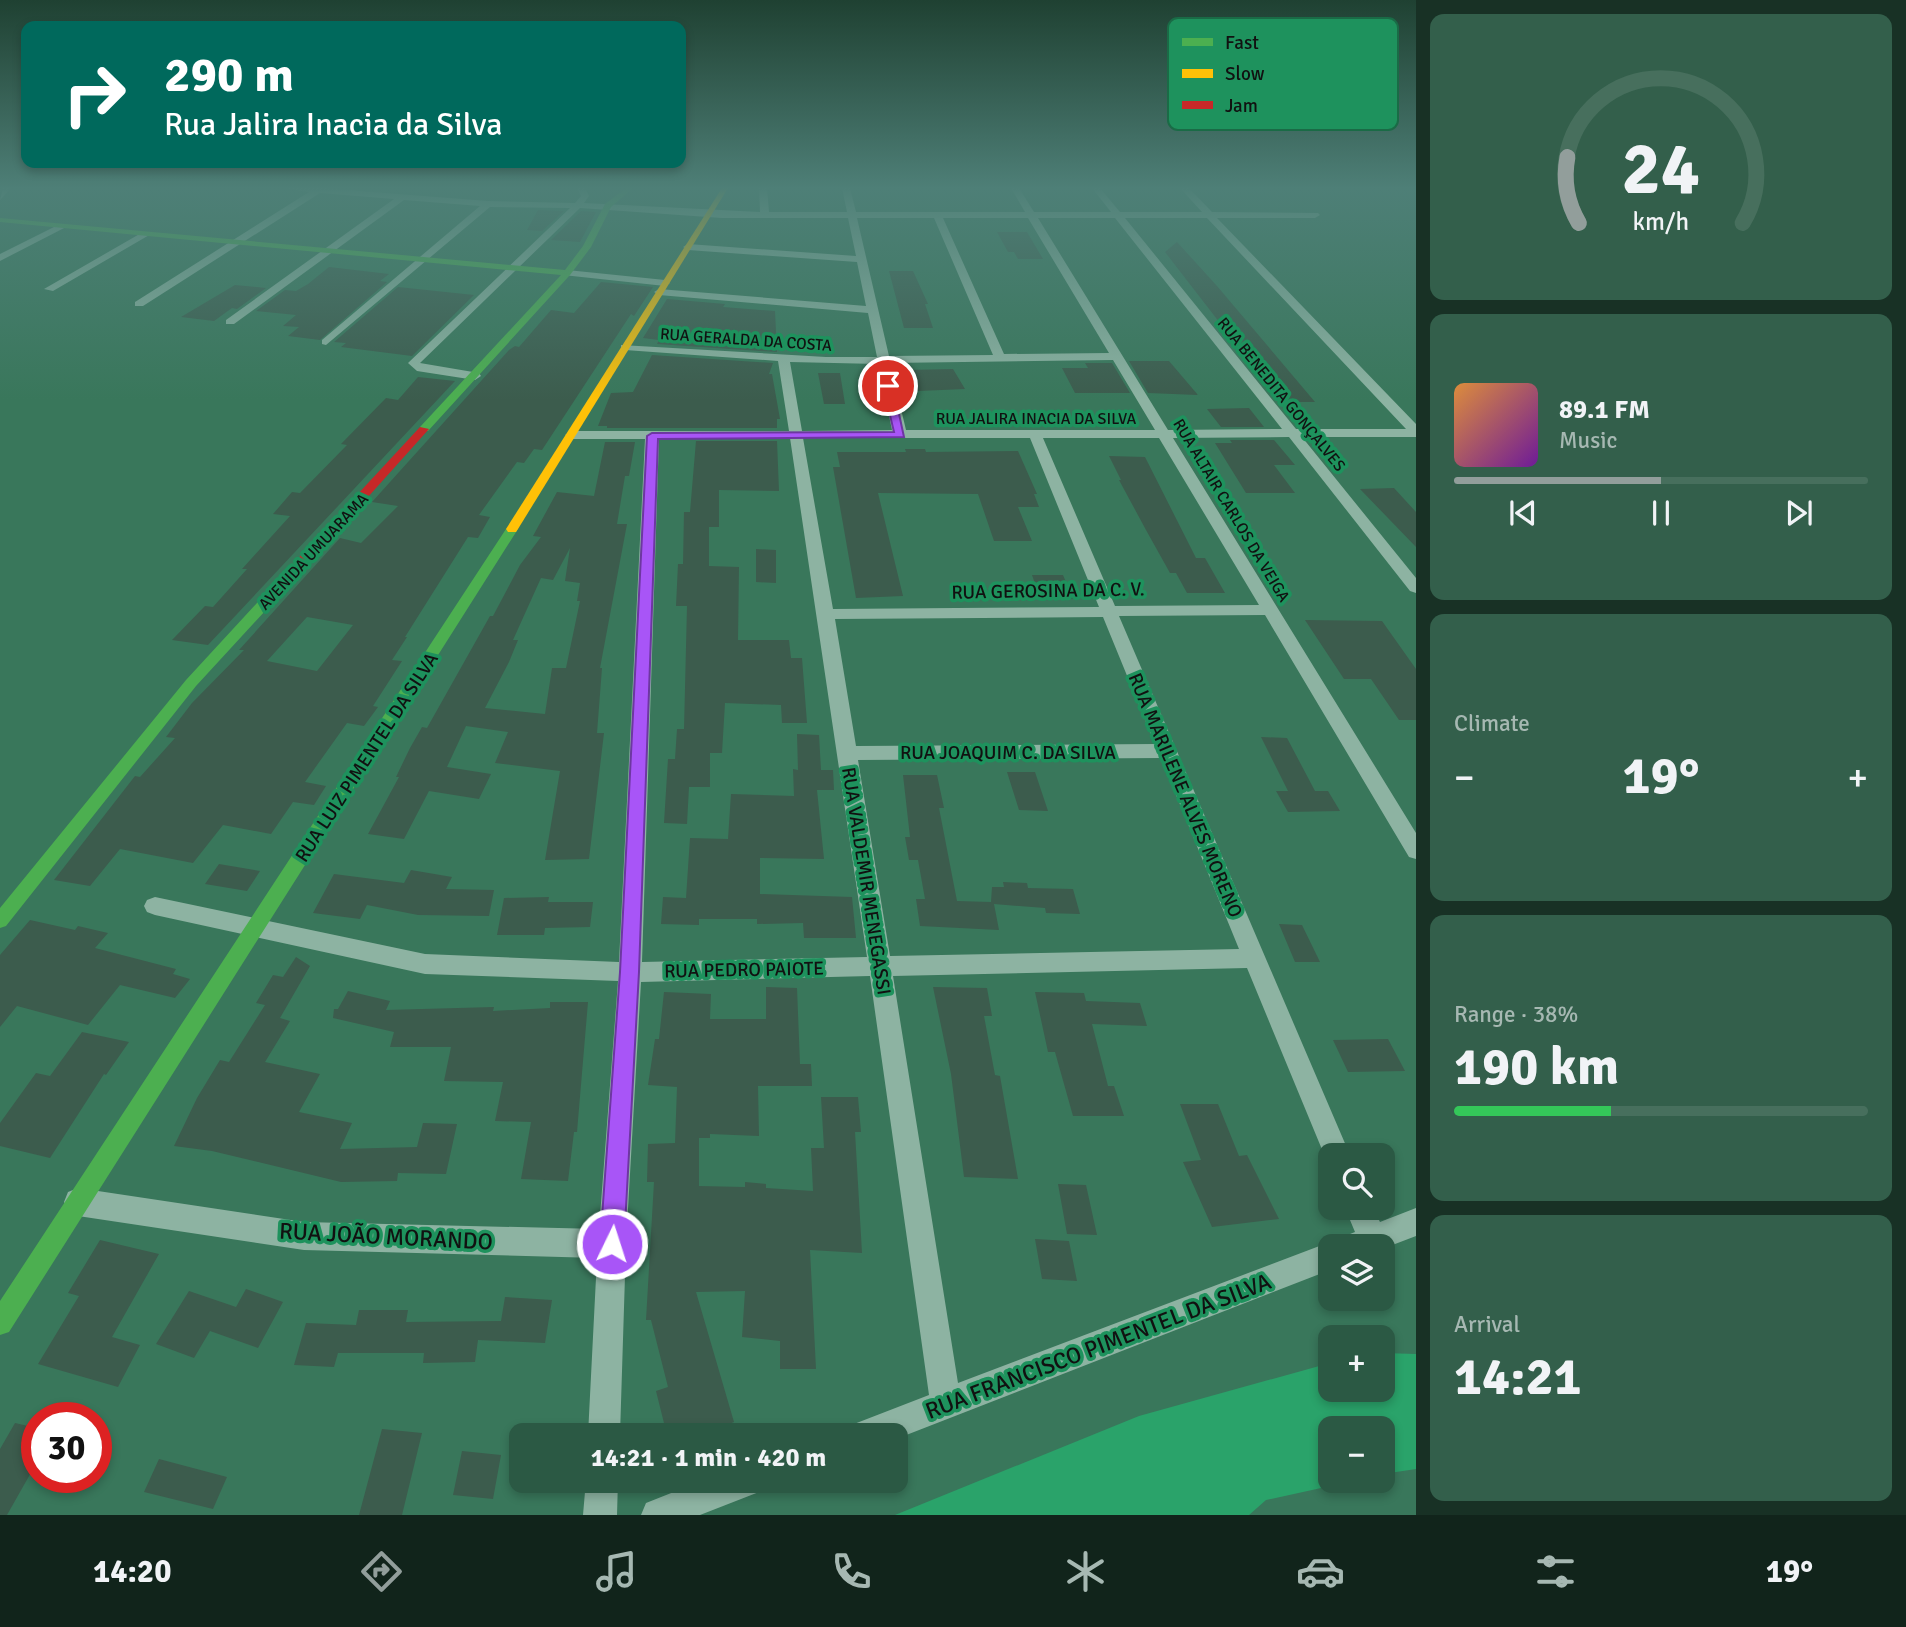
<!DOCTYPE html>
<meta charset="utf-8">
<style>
body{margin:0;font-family:Signika,sans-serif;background:#335f4b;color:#f1f3f6;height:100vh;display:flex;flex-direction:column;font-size:26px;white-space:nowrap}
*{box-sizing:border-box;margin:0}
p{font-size:23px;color:#a6b8b2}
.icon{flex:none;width:38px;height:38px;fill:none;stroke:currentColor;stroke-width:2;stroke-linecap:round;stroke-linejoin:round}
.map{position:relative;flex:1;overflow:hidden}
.drawer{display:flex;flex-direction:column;gap:14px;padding:14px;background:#183125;width:490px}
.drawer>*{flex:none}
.guide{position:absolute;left:21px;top:21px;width:665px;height:147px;border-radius:14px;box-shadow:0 4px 10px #0003;background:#00695c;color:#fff;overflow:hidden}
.buttons{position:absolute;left:1318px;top:1143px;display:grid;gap:14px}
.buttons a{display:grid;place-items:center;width:77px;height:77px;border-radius:14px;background:#2b5944;box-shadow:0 4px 10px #0003;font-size:35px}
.speed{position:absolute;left:21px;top:1402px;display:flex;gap:14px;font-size:35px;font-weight:700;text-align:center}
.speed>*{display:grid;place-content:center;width:91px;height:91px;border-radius:50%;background:#2b5944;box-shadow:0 4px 10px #0003;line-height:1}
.speed .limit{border:10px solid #d22;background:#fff;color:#111}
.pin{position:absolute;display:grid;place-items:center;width:60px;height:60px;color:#fff;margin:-30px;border:4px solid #fff;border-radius:50%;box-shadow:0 2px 7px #0007}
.me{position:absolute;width:77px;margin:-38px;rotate:4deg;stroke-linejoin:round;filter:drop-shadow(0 0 5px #0008)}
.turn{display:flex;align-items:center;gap:24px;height:147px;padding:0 28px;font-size:32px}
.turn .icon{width:91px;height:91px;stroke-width:2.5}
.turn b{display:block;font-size:49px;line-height:60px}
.big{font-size:52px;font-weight:800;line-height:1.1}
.drawer .tile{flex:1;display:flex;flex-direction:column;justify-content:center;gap:10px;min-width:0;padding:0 24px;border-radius:14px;background:#335f4b}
.drawer .dial{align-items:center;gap:0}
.dial svg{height:182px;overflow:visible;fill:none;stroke:#476f5d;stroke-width:7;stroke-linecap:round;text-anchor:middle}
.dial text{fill:#f1f3f6;stroke:none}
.song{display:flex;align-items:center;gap:21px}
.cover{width:84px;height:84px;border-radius:10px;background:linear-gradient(135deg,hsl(30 70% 55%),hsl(280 70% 35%))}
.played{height:7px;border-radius:4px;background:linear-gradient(90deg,#929e9b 50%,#476f5d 50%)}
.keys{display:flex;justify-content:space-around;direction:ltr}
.heat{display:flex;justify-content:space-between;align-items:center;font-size:38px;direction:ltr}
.charge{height:10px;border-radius:5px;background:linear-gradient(90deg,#34c759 38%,#476f5d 0)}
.trip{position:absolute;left:509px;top:1423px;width:399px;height:70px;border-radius:14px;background:#2b5944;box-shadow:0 4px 10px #0003;font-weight:800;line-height:70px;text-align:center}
.menu{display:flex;height:112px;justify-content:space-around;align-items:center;background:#11241b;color:#a6b8b2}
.menu .icon{width:49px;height:49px}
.menu .current{color:#929e9b}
.menu b{font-size:32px;color:#f1f3f6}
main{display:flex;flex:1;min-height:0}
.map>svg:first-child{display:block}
.green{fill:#2aa36a}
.building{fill:#3c5c4d;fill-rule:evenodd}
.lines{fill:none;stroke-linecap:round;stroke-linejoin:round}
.street{fill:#8db3a2;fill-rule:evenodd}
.fast{fill:#4caf50;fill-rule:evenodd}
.slow{fill:#ffc107;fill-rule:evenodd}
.jam{fill:#c62828;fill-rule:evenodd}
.route{fill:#a855f7;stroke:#6d37a1;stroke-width:2}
.labels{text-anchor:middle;stroke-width:7;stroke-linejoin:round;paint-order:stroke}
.far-street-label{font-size:16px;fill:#111;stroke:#1e925d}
.street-label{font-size:19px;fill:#111;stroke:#1e925d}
.near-street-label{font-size:23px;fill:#111;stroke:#1e925d}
.key{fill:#1e925d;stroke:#1a6b46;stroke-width:2}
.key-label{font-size:19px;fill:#111}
</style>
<main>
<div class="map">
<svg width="1416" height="1515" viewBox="0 0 1416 1515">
<rect width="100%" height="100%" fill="#39775b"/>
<path class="green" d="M1383,1353L1416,1354V1469L1383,1474L1382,1428H1330V1480L1353,1481L1266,1500L1249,1515H895L1139,1416L1330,1363V1390H1382Z"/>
<path class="building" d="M538,210L564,211L542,231L527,230Z
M581,211L596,212L580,242L551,240Z
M997,232H1027L1043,259H1018L1014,252H1008Z
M1177,242L1217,286L1315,402H1281L1165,252Z
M329,267L389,274L380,281L387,282L320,340L288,336L299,327L283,326L296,315L256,311L285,290L296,291L308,284Z
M889,271H913L928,304H925L933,328H904Z
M601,282L653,287L634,316L631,314L542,450L534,449L524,463L517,462L479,515L490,517L478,538L468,537L405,637H407L392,660L402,661L373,706L378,707L364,726L347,723L305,782L326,786L314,805L293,802L271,834L223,825L193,863L120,849L90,886L54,880L135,776L140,777L175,738L166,737L192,703L244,650H239L340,538L361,543L398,506L372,502L509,350L515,346L519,347L551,310L574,313ZM307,617L353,625L317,671L267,661Z
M235,285L266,288L237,309L232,308L214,321L181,317Z
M398,287L474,295L412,356L341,347L346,343L334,342Z
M667,299L725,304L723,307L775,311L777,352L657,344L659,340L643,338Z
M652,355L773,363L769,374H772L780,419H777V428H607V426H598L611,393L633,392Z
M1129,361H1169L1198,395L1148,393Z
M1085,363H1112L1130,393H1075L1062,368H1088Z
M953,369L965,389L918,391L908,370Z
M818,373H840L845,404H824Z
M418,377L455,381L208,645L172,640L205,606L213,607L247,569H242L290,516L273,514L292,492L300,493L347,445L341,444L386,398L398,400Z
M1249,408L1264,427H1221L1207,409Z
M1230,440H1274L1295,465H1274L1295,493H1246L1215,443H1232Z
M696,441H777L779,491L719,490V527H709V566L739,567L738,640H789L791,658H802L807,723H782L781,705L725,703L722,753H710V787H689L687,824L664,823L668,759H675L677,729H684L687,606H676L678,564H683L684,512H690Z
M605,442H635L629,476H625L617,524H627L600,668H602L597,733H604L589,859L545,860L560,771L495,763L508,732L466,726L447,767L491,774L479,799L429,791L404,839L368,834L399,777H396L410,748L422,727L427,728L490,616H493L520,565L541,537L533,536L557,492L594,496ZM570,548L565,581L580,583L577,601H580L566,668H552L545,714L485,708L509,662L518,640H513L541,578L553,580Z
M905,449H925L926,452L1018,451L1037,494H1034L1039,507H1018L1032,541H994L978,494L878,493L903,596L856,598L833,467H840L837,452H906Z
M1109,456L1145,457L1196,558H1205L1225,593H1187L1176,573H1170L1146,530L1119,480H1121Z
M1394,488L1416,512V547L1360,489Z
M756,549L776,550V583L756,582Z
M1032,575H1063L1073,599L1040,598Z
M1305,620L1382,621L1416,669V720H1399L1371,679H1344Z
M797,734L819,735L821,770H833L834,790H817L824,859L760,858V894L852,897L856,938H804L803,923L757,924V919H699V925L661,924L663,897L686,898L690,838L728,839L731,794L794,796L793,769L798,770Z
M1261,737L1287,738L1315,791H1328L1340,811L1288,812L1276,791H1288Z
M1007,772H1035L1048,811L1019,810Z
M903,775H937L944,808H939L957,901L991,902L992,887H1004L1003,882L1027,883L1028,888L1073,889L1080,914L1046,913L1045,908L994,904L999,930L920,926L916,899H925L918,860H909L905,837H910Z
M219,864L260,871L247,891L205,884Z
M411,870L452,877L446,889L494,890L489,916L418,915L367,905L360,919L313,913L334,874L404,883Z
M549,897L548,902H593L590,927L545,928L544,935H497L504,898Z
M30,920L75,930L78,926L108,933L95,948L176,969L173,974L190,979L175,998L120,985L88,1025L17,1006L0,1027V955Z
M1279,924L1302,925L1320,962H1295Z
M296,957L310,966L280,1018L290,1021L265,1062L320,1074L299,1112L352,1123L340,1149L417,1147L423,1123L457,1124L446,1174L398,1173L397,1181L341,1182L212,1151L174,1146L197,1098L220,1060L229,1062L265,1005L256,1003L273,975L283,977Z
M766,987L797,988L800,1064H811L812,1086H758L759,1136L710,1134V1138H699V1186L745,1187V1182L766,1184V1188L813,1191L811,1148H824L821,1097H858L861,1132H855L862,1253L810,1250L816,1369H780V1341L742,1337L745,1291L696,1292L734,1422L701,1435H667L656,1391L668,1387L651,1320H646L654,1182H647L648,1144L675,1143L677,1087L648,1085L655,1039H659L664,992L711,994L710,1019H766Z
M933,987L987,988L992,1016H984L995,1075L1000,1076L1018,1179L964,1177L951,1074Z
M348,991L390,1001L386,1010L494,1007L493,1011L550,1008V1002H588L577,1132H574L568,1181L521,1179L531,1122L495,1121L503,1082L444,1081L451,1047H390L394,1032L333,1018L334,1009H338Z
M1035,992L1084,993L1086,1001L1140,1003L1147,1026L1092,1024L1108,1086H1114L1124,1116H1073L1055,1052H1048Z
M82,1032L129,1042L106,1075L104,1074L50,1158L0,1146V1123L36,1073L50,1076Z
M1388,1039L1405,1071L1348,1072L1333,1040Z
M1180,1104H1218L1239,1156L1247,1155L1279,1219L1212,1227L1183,1162L1201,1160Z
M1058,1184L1086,1185L1097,1235L1067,1234Z
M1035,1239L1069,1241L1077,1281L1042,1279Z
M100,1240L159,1254L112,1337L140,1345L118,1387L38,1364L79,1296L68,1293Z
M246,1289L283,1302L258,1348L210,1331L194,1358L156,1344L189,1291L236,1307Z
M505,1297L552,1300L545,1343L478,1340L475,1362L423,1363L424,1353H338L334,1367L294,1365L306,1323L356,1325L359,1310H408L406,1322L501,1321Z
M15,1423L37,1428V1462L7,1515H0V1449Z
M382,1429L422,1433L402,1515H359Z
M462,1451L501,1455L493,1499L453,1495Z
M159,1459L227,1477L213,1509L144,1492Z"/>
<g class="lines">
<path class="street" d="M3,188H11L0,200Z
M284,188H321L488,201L575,203L581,196L577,188H585L589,196L584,203L760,212L759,188H767L769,212H847L842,188H850L856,212H1025L1011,188H1019L1034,212H1111L1092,188H1100L1120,212H1202L1180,188H1189L1212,212L1318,213L1320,215L1315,218H1217L1416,424V437H1302L1416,578V593L1410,591L1289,437L1173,438L1416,833V859L1409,857L1265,615L1119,616L1350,1155H1330V1165L1328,1164L1247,968L893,976L958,1383L1330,1242L1340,1246H1330V1270L896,1439V1435H849L854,1424L929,1395L870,976L641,982L626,1244L620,1435H588L597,1258L304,1250L78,1216L68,1212L64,1202L68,1192L78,1188L304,1222L599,1229L618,981L425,974L155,915L147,912L144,906L147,900L155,897L425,954L619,962L645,439H572L565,435L572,431H789L778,361L625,350L621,349V345L826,357H877L868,313L659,295L654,292L659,289L866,306L857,262L688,250L683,247L688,244L856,256L848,218H722L580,208L420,363L479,373L481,376L475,380L417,371L408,363L570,208L490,207L326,345L322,344V340L480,206L404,200L234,324H226V320L394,199L320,193L143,306H135V302L309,192ZM857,218H934L993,355L889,356ZM943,218H1028L1109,353L1004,354ZM1038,218H1115L1282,429L1168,430ZM1125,218H1207L1406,429H1296ZM1113,360L1155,430H906L890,363ZM790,362L878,364L892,430L802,431ZM790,438L867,957L642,962L659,439ZM803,438H1030L1099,607L833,609ZM1043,438H1159L1259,605L1115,606ZM1103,617L1155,744L856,746L835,619ZM1161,758L1239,949L890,956L858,760Z
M60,224L68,226L0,261V254Z
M143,232L151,234L53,291L44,289Z
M567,270L665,280L670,283L665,286L563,275V271Z
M1345,1208H1373L1380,1222L1416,1208V1236L1382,1249V1246H1341L1345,1236L1355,1232Z
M586,1480H618L617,1515H583Z
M704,1480H763L759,1492L700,1515H641L646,1503Z"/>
<path class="fast" d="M626,188H633L611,207L591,247L570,275L428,431H420V427L561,275L0,222V218L565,270L583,246L605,204Z
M512,525L518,529L9,1332L0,1335V1301L506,529Z
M284,578L289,579V585L196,686L6,926L0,928V908L186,680L279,579Z"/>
<path class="slow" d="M722,188H728L518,529L516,532H508L506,529Z"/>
<path class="jam" d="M420,427L429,429L289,585H279V579Z"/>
</g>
<linearGradient id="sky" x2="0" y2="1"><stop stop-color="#1f4132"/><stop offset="0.47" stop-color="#4e7f77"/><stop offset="1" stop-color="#4e7f77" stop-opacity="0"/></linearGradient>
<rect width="1416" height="400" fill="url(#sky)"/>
<path class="route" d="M888,383L893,386L904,437L658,439L639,972L624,1244L620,1253L612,1256L604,1253L600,1244L620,972L647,436L652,433L894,432L883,386Z"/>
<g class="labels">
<g class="far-street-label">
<text transform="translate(746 339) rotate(4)" y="6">RUA GERALDA DA COSTA</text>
<text transform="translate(1282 394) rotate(51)" y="6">RUA BENEDITA GONÇALVES</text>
<text x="1036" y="424">RUA JALIRA INACIA DA SILVA</text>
<text transform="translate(1232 510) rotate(59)" y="6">RUA ALTAIR CARLOS DA VEIGA</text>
<text transform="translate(313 551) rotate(-47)" y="6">AVENIDA UMUARAMA</text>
</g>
<g class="street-label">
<text transform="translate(1048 590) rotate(-1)" y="7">RUA GEROSINA DA C. V.</text>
<text x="1008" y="759">RUA JOAQUIM C. DA SILVA</text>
<text transform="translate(366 757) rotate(-57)" y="7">RUA LUIZ PIMENTEL DA SILVA</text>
<text transform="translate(1186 795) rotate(67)" y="7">RUA MARILENE ALVES MORENO</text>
<text transform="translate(867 881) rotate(81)" y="7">RUA VALDEMIR MENEGASSI</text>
<text transform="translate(744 969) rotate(-1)" y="7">RUA PEDRO PAIOTE</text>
</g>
<g class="near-street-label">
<text transform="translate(386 1236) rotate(3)" y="8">RUA JOÃO MORANDO</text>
<text transform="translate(1098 1346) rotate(-21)" y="8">RUA FRANCISCO PIMENTEL DA SILVA</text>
</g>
</g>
<rect x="1168" y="18" width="230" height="112" rx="10" class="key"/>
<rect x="1182" y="38" width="31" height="8" fill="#4caf50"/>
<rect x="1182" y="69" width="31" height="9" fill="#ffc107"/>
<rect x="1182" y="101" width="31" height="8" fill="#c62828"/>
<g class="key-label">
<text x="1225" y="49">Fast</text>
<text x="1225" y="80">Slow</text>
<text x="1225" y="112">Jam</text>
</g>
</svg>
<div class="buttons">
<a><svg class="icon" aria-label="search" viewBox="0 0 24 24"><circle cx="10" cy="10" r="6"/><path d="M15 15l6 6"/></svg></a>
<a><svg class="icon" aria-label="layers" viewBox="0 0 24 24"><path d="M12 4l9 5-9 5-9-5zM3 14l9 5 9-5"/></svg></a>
<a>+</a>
<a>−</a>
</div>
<div class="speed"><div class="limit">30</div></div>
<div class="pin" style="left:888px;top:386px;background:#d93025"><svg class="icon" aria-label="arrive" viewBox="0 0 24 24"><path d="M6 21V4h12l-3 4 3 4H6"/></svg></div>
<svg class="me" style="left:612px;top:1244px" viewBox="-20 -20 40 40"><circle r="17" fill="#a855f7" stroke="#fff" stroke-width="3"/><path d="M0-11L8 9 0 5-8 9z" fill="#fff"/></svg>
<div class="trip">14:21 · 1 min · 420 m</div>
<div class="guide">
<div class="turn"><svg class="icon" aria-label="right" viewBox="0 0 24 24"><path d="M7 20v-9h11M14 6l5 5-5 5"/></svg><div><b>290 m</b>Rua Jalira Inacia da Silva</div></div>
</div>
</div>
<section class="drawer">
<div class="tile dial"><svg viewBox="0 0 100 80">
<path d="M14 69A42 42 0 1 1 86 69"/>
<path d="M14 69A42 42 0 0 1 9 40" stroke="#929e9b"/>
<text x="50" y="56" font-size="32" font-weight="700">24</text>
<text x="50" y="72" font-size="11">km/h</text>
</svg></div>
<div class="tile">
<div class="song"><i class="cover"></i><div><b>89.1 FM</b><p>Music</p></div></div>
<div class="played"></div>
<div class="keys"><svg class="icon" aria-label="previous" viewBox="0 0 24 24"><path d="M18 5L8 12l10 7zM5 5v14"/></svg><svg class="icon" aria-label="pause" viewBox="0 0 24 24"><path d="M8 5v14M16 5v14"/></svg><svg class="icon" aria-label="next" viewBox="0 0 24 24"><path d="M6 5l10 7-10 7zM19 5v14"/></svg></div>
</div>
<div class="tile"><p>Climate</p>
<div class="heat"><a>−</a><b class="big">19°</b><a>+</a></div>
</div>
<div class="tile"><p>Range · 38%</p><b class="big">190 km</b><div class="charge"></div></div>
<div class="tile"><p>Arrival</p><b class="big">14:21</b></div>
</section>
</main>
<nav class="menu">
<b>14:20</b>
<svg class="icon current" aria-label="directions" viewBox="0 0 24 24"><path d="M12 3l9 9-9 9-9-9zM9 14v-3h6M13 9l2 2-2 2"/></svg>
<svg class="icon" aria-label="music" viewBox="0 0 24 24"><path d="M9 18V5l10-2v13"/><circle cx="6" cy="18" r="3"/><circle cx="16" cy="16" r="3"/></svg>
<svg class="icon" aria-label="phone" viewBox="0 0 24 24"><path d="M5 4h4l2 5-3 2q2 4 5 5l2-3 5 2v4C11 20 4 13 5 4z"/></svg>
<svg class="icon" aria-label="climate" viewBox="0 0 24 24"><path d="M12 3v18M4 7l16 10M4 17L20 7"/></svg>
<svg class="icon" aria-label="car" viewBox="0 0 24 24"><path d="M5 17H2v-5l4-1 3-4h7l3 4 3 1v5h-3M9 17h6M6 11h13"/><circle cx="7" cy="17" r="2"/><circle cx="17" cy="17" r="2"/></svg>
<svg class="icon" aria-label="filters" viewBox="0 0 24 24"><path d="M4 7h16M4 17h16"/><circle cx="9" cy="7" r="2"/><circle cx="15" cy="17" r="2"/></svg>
<b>19°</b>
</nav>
